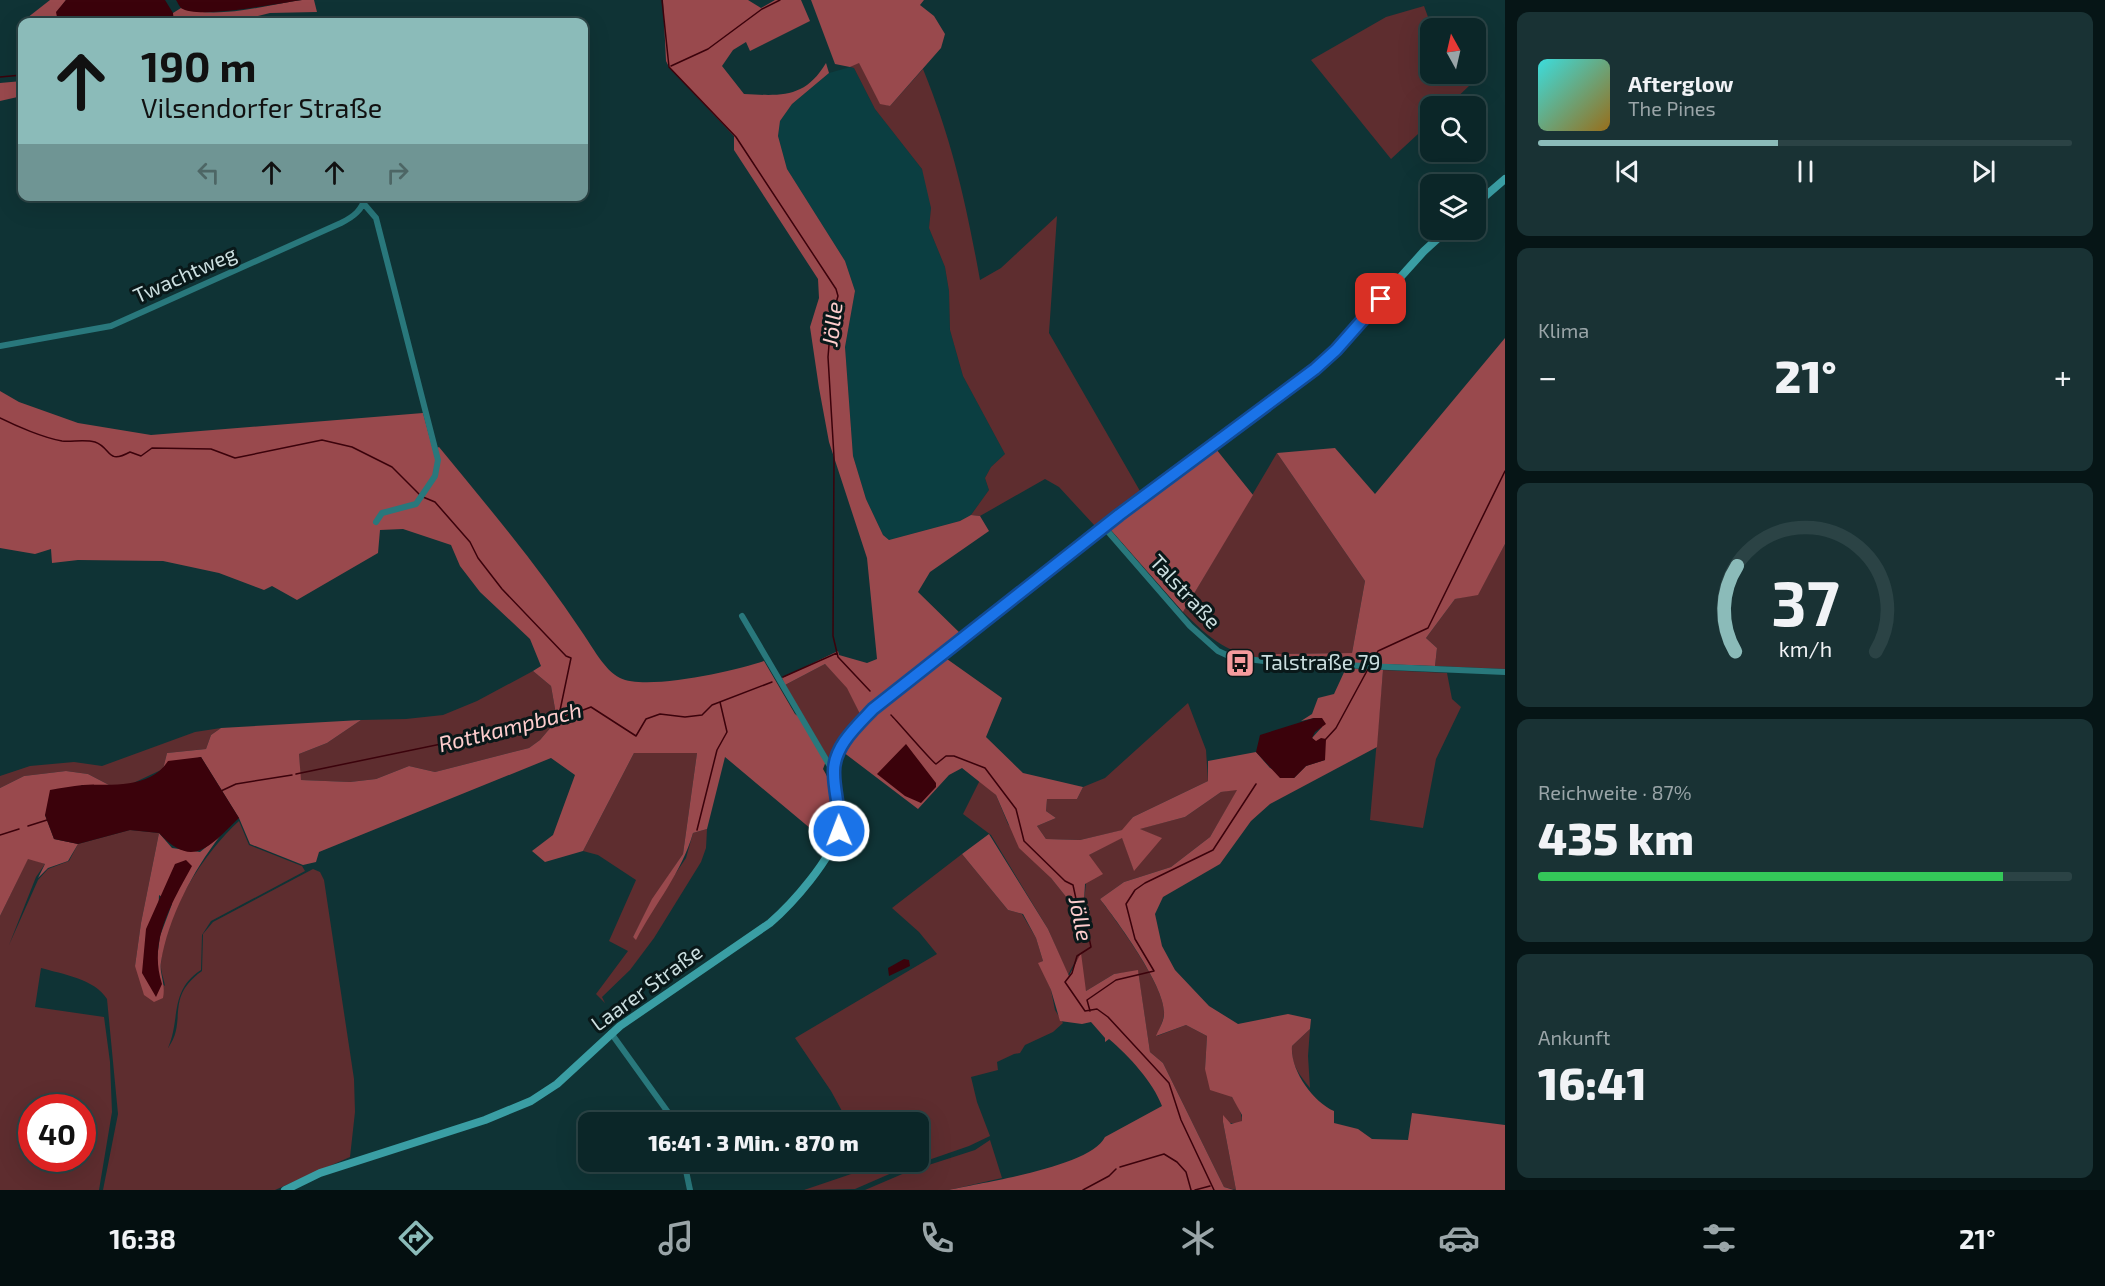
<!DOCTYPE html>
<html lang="de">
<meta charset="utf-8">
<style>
body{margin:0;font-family:"Exo 2",sans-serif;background:#193234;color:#f1f3f6;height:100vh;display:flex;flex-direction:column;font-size:22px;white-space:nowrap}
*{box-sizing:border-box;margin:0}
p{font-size:20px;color:#9aa5a8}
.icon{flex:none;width:33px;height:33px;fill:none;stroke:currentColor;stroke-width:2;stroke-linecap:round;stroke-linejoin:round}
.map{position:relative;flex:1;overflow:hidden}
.side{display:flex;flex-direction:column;gap:12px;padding:12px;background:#061516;width:600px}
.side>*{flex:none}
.top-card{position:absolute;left:18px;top:18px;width:570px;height:183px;border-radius:12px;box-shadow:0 6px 24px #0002,0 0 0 2px #2b4345;background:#8bbbb9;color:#111;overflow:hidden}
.needle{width:39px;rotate:352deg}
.controls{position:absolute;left:1420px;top:18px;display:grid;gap:12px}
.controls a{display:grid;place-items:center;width:66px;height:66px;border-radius:12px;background:#0b2628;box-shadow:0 6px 24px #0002,0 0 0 2px #2b4345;font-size:30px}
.speed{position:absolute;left:18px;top:1094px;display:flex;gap:12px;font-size:30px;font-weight:700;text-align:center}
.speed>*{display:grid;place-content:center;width:78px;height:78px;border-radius:50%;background:#0b2628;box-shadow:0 6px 24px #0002,0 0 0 2px #2b4345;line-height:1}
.speed .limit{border:9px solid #d22;background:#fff;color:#111}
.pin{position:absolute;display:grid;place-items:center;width:51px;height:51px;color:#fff;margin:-26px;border-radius:12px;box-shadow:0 3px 9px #0006}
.me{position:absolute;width:66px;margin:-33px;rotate:359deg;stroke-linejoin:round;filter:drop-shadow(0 0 4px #0008)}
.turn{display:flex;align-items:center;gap:21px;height:126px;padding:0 24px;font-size:27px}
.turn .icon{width:78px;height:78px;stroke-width:2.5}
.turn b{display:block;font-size:42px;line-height:51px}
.lanes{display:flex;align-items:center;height:57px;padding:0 24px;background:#0003;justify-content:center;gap:30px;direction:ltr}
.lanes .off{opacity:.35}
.big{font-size:45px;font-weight:800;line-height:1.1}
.side .card{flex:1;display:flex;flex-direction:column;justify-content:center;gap:9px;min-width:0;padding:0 21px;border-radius:12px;background:#193234}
.side .dial{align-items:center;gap:0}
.dial svg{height:156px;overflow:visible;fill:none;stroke:#2b4345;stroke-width:7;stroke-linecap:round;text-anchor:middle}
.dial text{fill:#f1f3f6;stroke:none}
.song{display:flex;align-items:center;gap:18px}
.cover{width:72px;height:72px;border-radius:9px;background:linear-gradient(135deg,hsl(180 70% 55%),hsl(40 70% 35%))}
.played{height:6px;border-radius:3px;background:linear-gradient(90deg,#8bbbb9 45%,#2b4345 45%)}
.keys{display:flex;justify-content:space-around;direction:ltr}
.heat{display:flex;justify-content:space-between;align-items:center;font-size:33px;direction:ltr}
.charge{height:9px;border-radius:4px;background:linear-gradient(90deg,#34c759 87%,#2b4345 0)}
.trip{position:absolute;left:578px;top:1112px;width:351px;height:60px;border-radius:12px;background:#0b2628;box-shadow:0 6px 24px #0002,0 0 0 2px #2b4345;font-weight:800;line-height:60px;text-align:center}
.tabs{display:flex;height:96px;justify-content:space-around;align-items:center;background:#040f10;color:#9aa5a8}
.tabs .icon{width:42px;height:42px}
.tabs .current{color:#8bbbb9}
.tabs b{font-size:27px;color:#f1f3f6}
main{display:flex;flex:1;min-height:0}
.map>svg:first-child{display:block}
.built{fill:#0b3e41}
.green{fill:#5e2d2f;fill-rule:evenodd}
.forest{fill:#99494d;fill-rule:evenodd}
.water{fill:#3b020b}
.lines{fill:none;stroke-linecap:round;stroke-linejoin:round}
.stream{stroke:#3b020b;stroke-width:1.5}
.street{stroke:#29787c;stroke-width:6}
.secondary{stroke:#3a9ea4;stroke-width:8}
.route-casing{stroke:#114b97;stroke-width:15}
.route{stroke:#1a73e8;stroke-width:10}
.labels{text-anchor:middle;stroke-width:6;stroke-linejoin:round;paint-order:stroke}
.street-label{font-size:21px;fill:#cbdedf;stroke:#091819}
.poi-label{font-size:21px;fill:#cbdedf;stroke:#091819;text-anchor:start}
.water-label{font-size:22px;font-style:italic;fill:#fecdcd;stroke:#091819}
</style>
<main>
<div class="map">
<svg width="1505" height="1190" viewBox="0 0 1505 1190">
<rect width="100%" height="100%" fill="#0f3335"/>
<path class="built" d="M850,67L854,68L875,109L922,169L928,186L931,208L929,228L945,267L949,291L950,330L963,376L1005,454L991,467L985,478L989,490L971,515L960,521L889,540L883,535L866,499L853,456L845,347L855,291L845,261L787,169L778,136L780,121L792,104L829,73Z"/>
<path class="green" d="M1424,6L1432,28L1431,74H1459L1470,85L1448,106H1431V122L1391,159L1311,60L1386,17Z
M859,62L880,103L890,106L923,69C953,143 966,203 980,280L1001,268L1057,216L1049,333L1140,491L1095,526L1059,487L1045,479L980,516L971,515L989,490L985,478L991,467L1005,454L963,376L950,330L949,291L945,267L929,228L931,208L922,169L875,109L854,68L850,67Z
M1277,453L1365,581L1352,653L1273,654L1269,660C1227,653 1212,641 1183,612Z
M1505,544V669L1435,666L1437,648L1426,638L1455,599L1478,594Z
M825,664L848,688L860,714L848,726L829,759L785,685Z
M1383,670L1447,673L1452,699L1461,707L1436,759L1423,828L1370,820Z
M533,671L551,686L557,720L540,740L529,748L435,772L409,766L376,779L350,782L300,780L299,754L327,743L361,720L406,719L443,715L477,701Z
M1188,703L1206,750L1208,781L1133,817L1123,830L1080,840L1046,839L1037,826L1056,818L1046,811L1047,798L1077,799L1083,787L1105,778Z
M221,728L211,735L206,749L167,753L163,769L129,785L111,786L88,774L66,771L24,776L0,788V776L30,766L74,762L102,766L195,732Z
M634,753H697L683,854L653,899L633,937L636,939L657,901L686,858L693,833L707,829L706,848L701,862L654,938L630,970L602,997L605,1003L596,994L628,951L609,941L636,880L598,855L583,851Z
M980,780L996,795L1008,824L1075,908H1089L1084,902L1089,855L1122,837L1134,870L1161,838L1139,829L1185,817L1221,792L1238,789L1210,837L1171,867L1124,882L1100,899C1117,922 1165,986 1164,1013C1164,1020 1159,1029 1157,1036L1186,1025L1207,1036L1205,1069C1218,1083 1242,1101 1242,1121L1238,1124L1223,1122L1236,1190L1224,1187L1163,1063L1150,1052L1138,971L1114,974L1086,991L1076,960L1068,975L1048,929L991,835L963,814Z
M239,821L249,845L302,866L305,871L211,921L202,935L201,970C169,991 181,1018 168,1048C188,1021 164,998 202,971L203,934L213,922L313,869L320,872L324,880L354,1079L355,1112L350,1157L275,1190H103L118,1114L107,999C95,979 62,974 41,968L35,1007L104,1017L110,1062L112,1112L99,1190H0V916L28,858L45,864L36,877L9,945L38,880L48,869L69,861L78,844L130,830L159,833L141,923L135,966L165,986C164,979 160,970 161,963C164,914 204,853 239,821ZM32,1107H82V1158H32Z
M962,854L1008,910L1022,914L1036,938L1043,961L1039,963L1051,990L1055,1010L1063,1023L1053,1032L1025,1045L1020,1053L1014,1054L997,1062L998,1070L971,1077L977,1102L990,1136L969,1146L894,1172L855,1189L804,1190L863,1170L860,1161H918V1122H848L831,1091L795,1038L937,954L919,932L892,908Z
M1310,1029L1308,1056L1310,1088C1299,1074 1291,1065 1292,1046Z
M990,1140L1002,1178L949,1190H865L907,1172L975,1150Z"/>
<path class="forest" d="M50,0H66L57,12L58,22H30L27,18Z
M302,0H314L317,12L270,13L234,22H173V13L181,8C219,20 264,5 302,0Z
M663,0H748L761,8L775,0H801L810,21L750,51L746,42L733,50L722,66L744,94C782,96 805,98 826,63L829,73L792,104L780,121L778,136L787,169L845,261L855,291L845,347L853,456L866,499L883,535L889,540L960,521L971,515L980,516L989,531L930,572L918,592L963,636L860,714L847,688L825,664L785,685L782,678L838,651L839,655L867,663L877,659L867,558L829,442L819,388L810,327L819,298L818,279L734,150V136L669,67L666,61Z
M811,0H924L920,5L934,16L945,34L941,48L890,106L880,104L859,63L850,67L835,64Z
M22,81V96L0,101V83Z
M1505,338V544L1478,595L1455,599L1426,638L1437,648L1435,666L1269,660L1273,654L1352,653L1365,581L1277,453L1335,448L1375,494Z
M0,391L19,402L78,423L151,435L423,413L433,450L439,447C489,508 539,567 582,632C592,646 604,670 620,678C646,691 736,671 764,661L795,714L807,723L826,761L823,769C836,790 839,822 829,844L725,757L707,829L693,833C682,872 655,904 636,940L633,937L652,899L683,854L697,753H634L583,851L545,862L532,851L553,835L575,775L551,758L319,852L316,862L303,865L250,844L239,818L201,757L163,769L167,753L206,749L211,735L221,728L361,720L327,743L299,754L301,780L350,782L376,779L409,766L435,772L529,748L540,740L557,720L551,686L533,671L541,666L530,639L480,592L460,566L451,545L403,529L380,530L378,553L297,600L272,586L264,590L219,573L163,561L78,560L52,563L51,549L35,554L0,548Z
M1216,449L1253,495L1183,612L1110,529Z
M947,659L1002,698L986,737L1023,773L1083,787L1077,799H1047L1046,811L1056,818L1037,826L1046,839L1080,840L1122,830L1133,817L1208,781V761L1256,752L1270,768L1294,778L1306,766L1325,760L1324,749L1312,738L1322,727L1314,718L1301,721L1312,714L1318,698L1334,694L1346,668L1383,670L1377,747L1270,804L1251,821L1220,864L1163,897L1155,914L1162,946L1175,970L1209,1006L1238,1024L1288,1014L1311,1019L1310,1029L1292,1046C1290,1070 1313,1102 1334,1111V1123L1358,1129L1372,1139L1408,1140L1412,1113L1505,1125V1190H1236L1223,1122V1115L1231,1124L1242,1121V1115L1232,1097L1210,1090L1205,1069L1207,1036L1186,1025L1156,1036C1159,1029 1164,1021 1164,1014C1166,987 1117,921 1100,899L1124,882L1171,867L1210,837L1237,790L1221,792L1185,817L1140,829L1162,838L1134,871L1122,838L1089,855L1103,874L1085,884L1084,902L1090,910L1083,906L1075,908L1051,878L1019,848L996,795L962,768L949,775L918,809L843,752L869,718Z
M66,771L88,774L111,786L82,785L45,815L54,839L78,844L68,861L48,868L38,878L45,864L28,859L0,916V788L24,776Z
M159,833L172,848L200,852L220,836C193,871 168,918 161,962C159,974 166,983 163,998L154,1002L144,995L135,966L141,923ZM159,895L172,904L160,936L156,966Z
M989,834L1048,929L1069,976L1081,953L1086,991L1114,974L1138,970L1150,1052L1163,1063L1224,1187L1234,1190H949C984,1182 1090,1167 1105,1137L1162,1106C1153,1082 1129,1056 1109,1039L1105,1042V1038L1091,1022L1082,1024L1060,1021L1051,990L1038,963L1043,961L1036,938L1023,914L1008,910L962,854Z"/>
<path class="water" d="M66,0H165L173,13L174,22H58L56,12Z
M176,0H302C279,3 198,20 181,8C179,6 178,3 176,0Z
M1314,718H1322L1326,724L1315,732L1312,738L1316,741L1321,738L1326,739L1325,760L1306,766L1294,778H1280L1256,752L1260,735Z
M906,744L936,783V787L921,803L905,796L877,774Z
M201,757L239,818C210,846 193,870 159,833L130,830L78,844L54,839L45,815L50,790C61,788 72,786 83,785C112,784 150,789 168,761Z
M186,860L192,866C172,903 148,941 162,984L156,997L142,973L146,929L175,864Z
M904,959L909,960L910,966L889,976L888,968Z"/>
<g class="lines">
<path class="stream" d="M662,0L669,67L736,137L836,289L838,296L831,321L828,357L834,457L833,636L838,657L870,691
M671,66L708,49L762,9L780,0
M0,77L22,75
M0,418C16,426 44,438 62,441C72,442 85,439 95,442C112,448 106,465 130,452L141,456L152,448L211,449L235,458L322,440L352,447L392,467L419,494
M423,497L435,502L470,542L478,558L502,589L566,656L571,658L558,720
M1374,658L1378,651L1428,628L1505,471
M783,677L837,653
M891,715C898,722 933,763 936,764L946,756H954L985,768L1016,809L1024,841L1065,881L1073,885L1076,899L1081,901L1091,947L1077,956L1072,973L1065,982L1085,1011L1097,1009L1108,1017L1169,1083L1181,1120L1214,1190
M1325,740L1336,728L1368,669
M296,774L557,720L591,707L636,736L646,719L660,714L685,717L702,715L712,705L772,682
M221,791L236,784L292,775
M28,826L47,820
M697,830L717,750L727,732L720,702
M0,835L19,829
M1090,1011L1087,1000L1116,980L1154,971L1135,939L1126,904L1135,890L1145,883L1213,850L1256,784
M1120,1167L1164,1154L1177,1162L1186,1172L1191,1190
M1083,1190L1109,1176L1116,1169
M1195,1190L1210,1186"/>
<path class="street" d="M364,204L376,218L438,460L435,476L416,504L382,513L376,522
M0,346L111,326L341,223C353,217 363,210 365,196
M1104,527L1190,626L1218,651L1231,657L1272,662L1505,672
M742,616L834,773
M611,1033L675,1122
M684,1161L690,1190"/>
<path class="secondary" d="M1476,204L1505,179
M285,1190L320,1173L485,1120L531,1101L557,1084L620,1026L770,923C793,903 831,860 839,830C842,819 839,805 837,794C830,753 846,737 873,709L1104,527L1325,361L1424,251L1447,230"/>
</g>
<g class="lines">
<g class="route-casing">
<path id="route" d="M839,831C841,811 834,793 834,773C833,747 857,726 873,709L1119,515L1315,369L1336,350L1381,299"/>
</g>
<use href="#route" class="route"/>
</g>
<defs>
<g id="bus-square" transform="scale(1.5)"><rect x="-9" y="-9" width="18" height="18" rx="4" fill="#f59b9d" stroke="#091819"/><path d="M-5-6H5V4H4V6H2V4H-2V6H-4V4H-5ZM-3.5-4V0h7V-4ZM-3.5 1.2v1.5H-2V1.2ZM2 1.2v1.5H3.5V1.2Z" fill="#111"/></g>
</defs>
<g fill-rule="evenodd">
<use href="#bus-square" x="1240" y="663"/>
</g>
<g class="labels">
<g class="street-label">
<text transform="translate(185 275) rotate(-24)" y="7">Twachtweg</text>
<text transform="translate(1185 592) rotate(47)" y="7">Talstraße</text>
<text transform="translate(647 988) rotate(-36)" y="7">Laarer Straße</text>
</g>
<g class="poi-label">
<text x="1261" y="670">Talstraße 79</text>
</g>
<g class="water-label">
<text transform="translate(832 324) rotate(-83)" y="8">Jölle</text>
<text transform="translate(510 727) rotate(-14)" y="8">Rottkampbach</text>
<text transform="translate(1081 919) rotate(78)" y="8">Jölle</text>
</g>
</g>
</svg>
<div class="controls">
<a><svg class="needle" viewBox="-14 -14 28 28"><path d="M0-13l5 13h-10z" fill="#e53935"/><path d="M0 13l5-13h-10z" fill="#9aa5a8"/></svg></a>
<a><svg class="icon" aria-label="search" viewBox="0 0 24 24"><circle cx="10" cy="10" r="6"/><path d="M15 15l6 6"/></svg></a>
<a><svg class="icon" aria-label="layers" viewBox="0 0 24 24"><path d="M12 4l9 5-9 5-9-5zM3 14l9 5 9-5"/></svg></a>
</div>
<div class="speed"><div class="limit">40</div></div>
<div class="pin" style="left:1381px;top:299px;background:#d93025"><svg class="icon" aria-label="arrive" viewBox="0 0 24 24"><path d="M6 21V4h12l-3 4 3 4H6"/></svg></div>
<svg class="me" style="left:839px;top:831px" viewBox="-20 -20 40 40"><circle r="17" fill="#1a73e8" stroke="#fff" stroke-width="3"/><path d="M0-11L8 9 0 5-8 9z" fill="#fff"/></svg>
<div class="trip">16:41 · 3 Min. · 870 m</div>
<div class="top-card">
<div class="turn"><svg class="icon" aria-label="ahead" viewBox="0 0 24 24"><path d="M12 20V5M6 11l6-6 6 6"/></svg><div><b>190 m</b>Vilsendorfer Straße</div></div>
<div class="lanes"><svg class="icon off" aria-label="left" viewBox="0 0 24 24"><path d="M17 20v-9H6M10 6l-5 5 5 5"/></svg><svg class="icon" aria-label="ahead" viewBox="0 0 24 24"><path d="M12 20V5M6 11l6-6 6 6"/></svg><svg class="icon" aria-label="ahead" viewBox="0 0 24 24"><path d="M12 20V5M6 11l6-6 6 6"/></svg><svg class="icon off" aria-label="right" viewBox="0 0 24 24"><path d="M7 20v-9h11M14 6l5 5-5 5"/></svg></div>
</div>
</div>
<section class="side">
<div class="card">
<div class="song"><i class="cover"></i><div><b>Afterglow</b><p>The Pines</p></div></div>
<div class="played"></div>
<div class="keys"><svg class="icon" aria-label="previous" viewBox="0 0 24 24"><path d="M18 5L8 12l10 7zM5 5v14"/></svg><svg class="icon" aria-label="pause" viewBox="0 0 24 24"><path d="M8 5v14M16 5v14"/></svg><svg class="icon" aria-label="next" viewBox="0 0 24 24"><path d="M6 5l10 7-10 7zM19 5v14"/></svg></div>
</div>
<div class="card"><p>Klima</p>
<div class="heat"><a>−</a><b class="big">21°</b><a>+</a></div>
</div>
<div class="card dial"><svg viewBox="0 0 100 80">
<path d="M14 69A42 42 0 1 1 86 69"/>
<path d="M14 69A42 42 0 0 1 15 25" stroke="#8bbbb9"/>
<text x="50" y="56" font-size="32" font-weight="700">37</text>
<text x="50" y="72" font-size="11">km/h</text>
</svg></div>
<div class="card"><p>Reichweite · 87%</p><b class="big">435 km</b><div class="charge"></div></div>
<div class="card"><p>Ankunft</p><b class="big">16:41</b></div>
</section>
</main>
<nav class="tabs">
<b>16:38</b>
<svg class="icon current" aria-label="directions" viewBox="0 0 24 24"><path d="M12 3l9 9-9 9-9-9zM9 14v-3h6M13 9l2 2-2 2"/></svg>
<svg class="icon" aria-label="music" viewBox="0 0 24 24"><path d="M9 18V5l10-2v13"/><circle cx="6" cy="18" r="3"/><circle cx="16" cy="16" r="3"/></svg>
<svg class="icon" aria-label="phone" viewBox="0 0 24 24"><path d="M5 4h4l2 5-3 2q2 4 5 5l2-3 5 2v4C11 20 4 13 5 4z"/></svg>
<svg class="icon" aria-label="climate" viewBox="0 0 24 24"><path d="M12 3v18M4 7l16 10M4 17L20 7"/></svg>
<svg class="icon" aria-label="car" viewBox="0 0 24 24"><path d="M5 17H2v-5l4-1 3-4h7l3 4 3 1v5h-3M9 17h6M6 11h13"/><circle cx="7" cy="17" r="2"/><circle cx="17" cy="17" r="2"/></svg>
<svg class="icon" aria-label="filters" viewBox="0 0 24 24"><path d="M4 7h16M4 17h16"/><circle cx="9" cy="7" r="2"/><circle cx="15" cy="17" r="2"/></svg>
<b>21°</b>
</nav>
